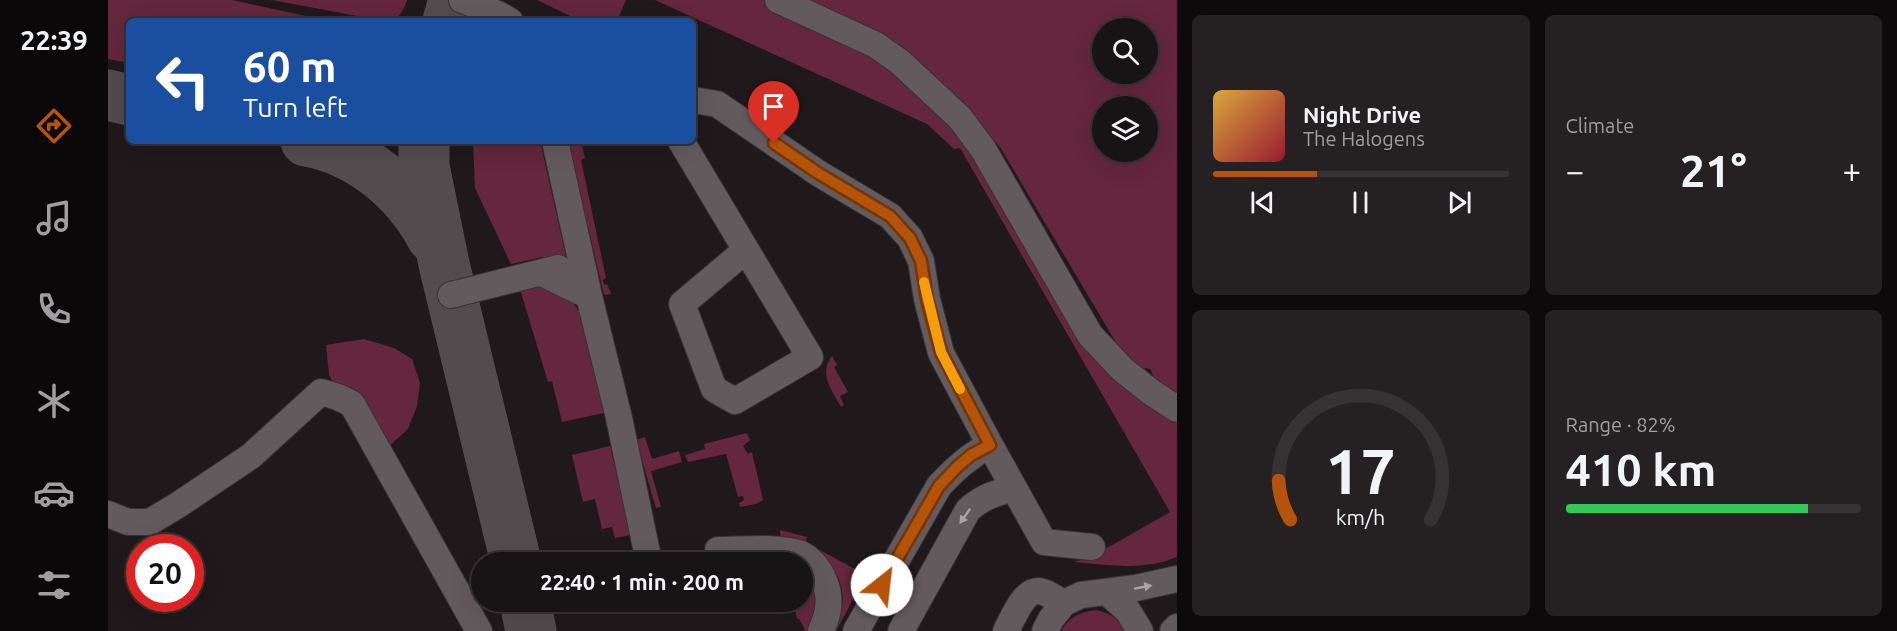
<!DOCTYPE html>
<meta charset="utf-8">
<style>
body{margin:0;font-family:Ubuntu,sans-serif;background:#252022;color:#f1f3f6;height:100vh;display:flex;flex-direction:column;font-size:22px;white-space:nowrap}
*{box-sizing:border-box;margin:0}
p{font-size:20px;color:#9f9ea0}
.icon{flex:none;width:33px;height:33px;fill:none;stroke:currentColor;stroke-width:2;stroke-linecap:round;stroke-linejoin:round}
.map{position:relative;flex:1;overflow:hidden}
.drawer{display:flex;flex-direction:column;gap:15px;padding:15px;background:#0d0a0b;width:720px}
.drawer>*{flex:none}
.top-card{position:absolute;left:18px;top:18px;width:570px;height:126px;border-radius:9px;box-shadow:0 6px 24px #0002,0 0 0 2px #363234;background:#1a4fa0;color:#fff;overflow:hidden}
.controls{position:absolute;left:984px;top:18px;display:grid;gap:12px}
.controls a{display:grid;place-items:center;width:66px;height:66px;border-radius:50%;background:#181314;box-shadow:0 6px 24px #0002,0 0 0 2px #363234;font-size:30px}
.speed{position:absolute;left:18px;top:534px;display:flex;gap:12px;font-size:30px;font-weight:700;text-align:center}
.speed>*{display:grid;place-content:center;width:78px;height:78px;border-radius:50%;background:#181314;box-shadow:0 6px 24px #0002,0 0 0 2px #363234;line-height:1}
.speed .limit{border:9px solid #d22;background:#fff;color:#111}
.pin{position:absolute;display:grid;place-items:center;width:51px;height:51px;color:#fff;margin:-62px -26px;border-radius:50% 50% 50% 0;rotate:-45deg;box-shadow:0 0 6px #0007}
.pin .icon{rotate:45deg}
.me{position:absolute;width:66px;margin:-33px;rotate:29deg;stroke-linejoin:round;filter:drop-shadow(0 0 4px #0008)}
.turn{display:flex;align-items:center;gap:21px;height:126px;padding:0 18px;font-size:27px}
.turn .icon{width:78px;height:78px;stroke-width:2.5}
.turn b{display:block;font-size:42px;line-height:51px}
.big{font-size:45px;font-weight:700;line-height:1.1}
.drawer .widget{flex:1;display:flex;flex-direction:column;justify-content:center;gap:9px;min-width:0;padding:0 21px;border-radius:9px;background:#252022}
.drawer .dial{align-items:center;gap:0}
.dial svg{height:156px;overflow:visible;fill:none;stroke:#363234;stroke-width:7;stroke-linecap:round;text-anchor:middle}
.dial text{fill:#f1f3f6;stroke:none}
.song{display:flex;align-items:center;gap:18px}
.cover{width:72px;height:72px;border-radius:9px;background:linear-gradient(135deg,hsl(40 70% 55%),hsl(350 70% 35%))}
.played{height:6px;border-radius:3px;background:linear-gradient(90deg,#b45309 35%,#363234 35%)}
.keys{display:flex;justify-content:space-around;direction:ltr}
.heat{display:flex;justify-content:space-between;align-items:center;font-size:33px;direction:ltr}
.charge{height:9px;border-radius:4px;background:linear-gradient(90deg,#34c759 82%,#363234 0)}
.drawer .tiles{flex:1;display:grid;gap:15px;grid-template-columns:repeat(2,1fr)}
.trip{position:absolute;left:363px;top:552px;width:342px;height:60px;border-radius:30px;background:#181314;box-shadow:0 6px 24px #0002,0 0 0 2px #363234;font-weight:700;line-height:60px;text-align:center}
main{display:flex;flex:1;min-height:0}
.dock{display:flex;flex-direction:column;width:108px;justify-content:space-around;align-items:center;background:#0a0808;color:#9f9ea0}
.dock .icon{width:42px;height:42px}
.dock .selected{color:#b45309}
.dock b{font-size:27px;color:#f1f3f6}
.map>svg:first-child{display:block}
.green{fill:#64273d;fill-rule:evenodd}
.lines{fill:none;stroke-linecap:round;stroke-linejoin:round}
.taxiway{stroke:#534c4e;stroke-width:51}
.minor-casing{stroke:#373334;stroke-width:28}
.minor{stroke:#635a5d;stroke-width:26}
.oneway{fill:#aaa2a4}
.route-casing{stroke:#753606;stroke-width:15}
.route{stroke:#b45309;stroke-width:10}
.slow{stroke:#f59e0b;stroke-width:10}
</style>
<main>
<nav class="dock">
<b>22:39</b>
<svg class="icon selected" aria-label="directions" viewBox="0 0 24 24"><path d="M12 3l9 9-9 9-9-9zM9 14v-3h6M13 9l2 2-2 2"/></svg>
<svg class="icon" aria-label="music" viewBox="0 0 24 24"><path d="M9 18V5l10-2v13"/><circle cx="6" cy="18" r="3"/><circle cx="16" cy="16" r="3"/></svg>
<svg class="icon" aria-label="phone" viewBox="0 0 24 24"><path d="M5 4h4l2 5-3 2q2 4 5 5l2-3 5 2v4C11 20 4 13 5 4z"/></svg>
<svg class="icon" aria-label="climate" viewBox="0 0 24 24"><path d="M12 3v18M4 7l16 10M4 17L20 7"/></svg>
<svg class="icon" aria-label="car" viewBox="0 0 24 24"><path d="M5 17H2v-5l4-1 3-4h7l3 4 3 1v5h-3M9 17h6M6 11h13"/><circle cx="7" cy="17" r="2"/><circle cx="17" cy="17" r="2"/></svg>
<svg class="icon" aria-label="filters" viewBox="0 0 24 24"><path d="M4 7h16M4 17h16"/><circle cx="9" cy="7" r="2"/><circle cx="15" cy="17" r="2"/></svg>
</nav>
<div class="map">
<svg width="1069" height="631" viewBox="0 0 1069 631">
<rect width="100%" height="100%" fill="#20191b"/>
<path class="green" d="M0,0H124L221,21H21V63L0,59Z
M164,0H299C295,12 290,21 276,21Z
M429,0H518L509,21H473Z
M547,0H669L782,53L884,155L1021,389L1069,418V557C1037,571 999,565 966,562L985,556L1062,512L852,148L846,149L819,124Z
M693,0H1069V404L1056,397L1042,369L1037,368L1035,371L1013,351L892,147L831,83L794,46ZM994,28H1040V74H994ZM994,106H1040V152H994Z
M365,141H432L459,261L448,264L435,257L403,264L367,188Z
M460,141H473L477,158L473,160L498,278L495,280L496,285L499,284L503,294L496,295Z
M426,281L462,298L472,313L496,413L454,422L444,381L440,382L411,286Z
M256,339L286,348L304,359L312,383L309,406L300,429L269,457L221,375L218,345Z
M724,356L729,365L726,367L740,392L732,396L736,405L733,407C724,390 710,374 724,356Z
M639,433L642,440L635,446L640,454L644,452L655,500L648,504L632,507L631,503L636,500L635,496L630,497L618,454L580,462L577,455L597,449L596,444Z
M537,437L544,459L571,451L574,462L543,471L553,507L548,508L528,440Z
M502,446L523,535L507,538L504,527L494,529L487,499L475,502L464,455Z
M672,530L699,537L697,542L758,575L728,631H725C729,621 735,610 735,599C734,567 705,538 673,539Z
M695,572L710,582L716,597L701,631H695L697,629L691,619H689L685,602H694Z
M988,610C1001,613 1011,618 1018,631H953C961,617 972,612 988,610Z"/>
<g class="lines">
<path class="taxiway" d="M340,21L346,0
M0,95L21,100
M198,141C253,151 298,189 324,237
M316,141V166L336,264L408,562
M417,602L423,631"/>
<g class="minor-casing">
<path id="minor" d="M354,0L390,14L402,21
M670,0L768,45L792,62L852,118L875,149L982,335L1014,369L1043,392L1069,409
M585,100L609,104L710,173L782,216L802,238L813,261L819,299L833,353L882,445L936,542L984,547
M447,141L481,296
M573,141L702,357L627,401L606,389L574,304L638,250
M434,273L481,296L511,418L541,562
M343,295L450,268
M0,514L20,522H42L70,505L143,456L213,392L230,397L244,404L371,631
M610,550C631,550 675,546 693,554C703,559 710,568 715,578C724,597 721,613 713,631
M1000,593L1020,611L1032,631
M748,631L831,486C847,469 861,456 882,445
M793,631L860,510C874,497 888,493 906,488
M898,631C904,620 915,591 930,591C938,591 949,600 956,603
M937,631L943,619L956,603L973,595L1028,588L1069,579
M1065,631L1069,627"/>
</g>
<use href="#minor" class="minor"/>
</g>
<defs><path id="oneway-solid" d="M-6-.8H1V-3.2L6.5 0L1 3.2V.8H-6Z" transform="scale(1.5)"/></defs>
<g class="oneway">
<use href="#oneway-solid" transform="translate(857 516) rotate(125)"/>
<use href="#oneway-solid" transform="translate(1035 587) rotate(-10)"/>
</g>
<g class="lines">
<g class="route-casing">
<path id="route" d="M666,143L710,173L782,216L802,238L813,261L819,299L833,352L882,445L863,455L849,467L831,486L774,585"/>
</g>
<use href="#route" class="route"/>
<path class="slow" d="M816,282L833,352L852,389"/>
</g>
</svg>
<div class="controls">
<a><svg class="icon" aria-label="search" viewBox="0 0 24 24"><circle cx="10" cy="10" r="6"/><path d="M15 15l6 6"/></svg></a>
<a><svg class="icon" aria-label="layers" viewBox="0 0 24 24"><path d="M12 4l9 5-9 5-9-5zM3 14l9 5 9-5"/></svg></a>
</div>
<div class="speed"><div class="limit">20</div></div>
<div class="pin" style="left:666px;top:143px;background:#d93025"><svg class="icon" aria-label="arrive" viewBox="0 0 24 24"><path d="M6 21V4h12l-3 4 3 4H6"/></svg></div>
<svg class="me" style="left:774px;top:585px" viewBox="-20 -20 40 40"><circle r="19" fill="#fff"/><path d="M0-13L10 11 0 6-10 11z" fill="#b45309"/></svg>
<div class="trip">22:40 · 1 min · 200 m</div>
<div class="top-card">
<div class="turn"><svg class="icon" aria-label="left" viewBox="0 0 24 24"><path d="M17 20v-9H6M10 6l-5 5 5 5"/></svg><div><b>60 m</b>Turn left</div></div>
</div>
</div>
<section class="drawer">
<div class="tiles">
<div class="widget">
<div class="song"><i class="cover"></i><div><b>Night Drive</b><p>The Halogens</p></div></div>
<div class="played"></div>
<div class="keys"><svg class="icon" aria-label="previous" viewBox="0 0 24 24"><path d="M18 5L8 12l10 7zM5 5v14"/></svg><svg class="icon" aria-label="pause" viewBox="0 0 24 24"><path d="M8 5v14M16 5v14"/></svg><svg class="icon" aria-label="next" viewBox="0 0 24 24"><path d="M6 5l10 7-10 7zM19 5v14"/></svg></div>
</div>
<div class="widget"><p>Climate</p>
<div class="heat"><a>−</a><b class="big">21°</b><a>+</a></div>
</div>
<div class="widget dial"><svg viewBox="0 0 100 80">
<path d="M14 69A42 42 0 1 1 86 69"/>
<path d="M14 69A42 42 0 0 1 8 49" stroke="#b45309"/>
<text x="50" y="56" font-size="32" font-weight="700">17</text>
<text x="50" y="72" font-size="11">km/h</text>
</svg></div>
<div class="widget"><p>Range · 82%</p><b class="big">410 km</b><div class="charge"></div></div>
</div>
</section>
</main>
